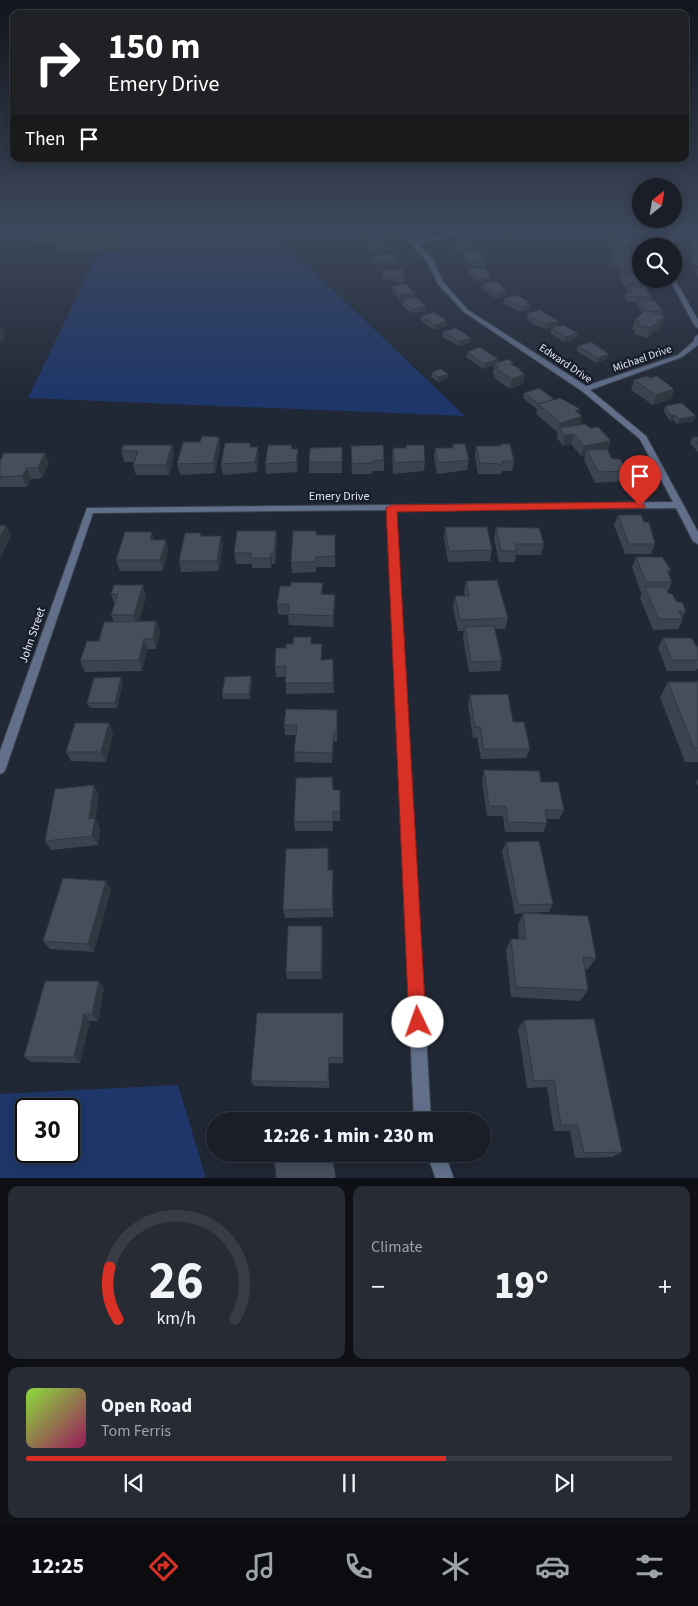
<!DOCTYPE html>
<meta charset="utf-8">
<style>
body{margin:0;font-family:"Source Sans 3",sans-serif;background:#262b34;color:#f1f3f6;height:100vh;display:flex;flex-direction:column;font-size:19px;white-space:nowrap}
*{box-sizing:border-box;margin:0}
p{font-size:16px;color:#9fa2a8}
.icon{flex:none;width:28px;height:28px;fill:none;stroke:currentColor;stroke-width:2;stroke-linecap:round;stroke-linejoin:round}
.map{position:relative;height:1178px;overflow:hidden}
.details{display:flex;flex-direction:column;gap:8px;padding:8px;background:#0e1016;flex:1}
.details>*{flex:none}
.banner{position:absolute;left:10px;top:10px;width:679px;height:152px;border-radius:10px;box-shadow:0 2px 12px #0003,0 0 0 1px #373c45;background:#202124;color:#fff;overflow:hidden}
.needle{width:32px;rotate:30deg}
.tools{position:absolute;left:632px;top:178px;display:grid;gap:10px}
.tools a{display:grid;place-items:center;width:50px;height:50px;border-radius:50%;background:#191e28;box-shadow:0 2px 12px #0003,0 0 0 1px #373c45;font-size:25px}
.speed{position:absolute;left:15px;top:1098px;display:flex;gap:10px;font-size:25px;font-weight:700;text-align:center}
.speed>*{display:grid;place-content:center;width:65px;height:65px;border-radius:50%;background:#191e28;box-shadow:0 2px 12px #0003,0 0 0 1px #373c45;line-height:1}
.speed .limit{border:2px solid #111;border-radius:8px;background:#fff;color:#111}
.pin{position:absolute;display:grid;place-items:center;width:42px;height:42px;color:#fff;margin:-51px -21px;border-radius:50% 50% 50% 0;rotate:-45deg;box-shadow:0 0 5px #0007}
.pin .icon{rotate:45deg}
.me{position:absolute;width:55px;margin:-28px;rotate:357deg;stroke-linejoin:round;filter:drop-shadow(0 0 4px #0008)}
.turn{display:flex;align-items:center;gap:18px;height:105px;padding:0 15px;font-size:22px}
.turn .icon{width:65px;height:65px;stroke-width:2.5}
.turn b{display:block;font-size:35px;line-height:42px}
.then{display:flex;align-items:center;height:48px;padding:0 15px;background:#0003;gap:10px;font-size:19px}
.big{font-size:38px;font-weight:800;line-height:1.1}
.details .tile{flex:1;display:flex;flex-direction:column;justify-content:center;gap:8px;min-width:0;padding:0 18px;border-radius:10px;background:#262b34}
.details .dial{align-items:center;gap:0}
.dial svg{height:130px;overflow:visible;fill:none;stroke:#373c45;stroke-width:7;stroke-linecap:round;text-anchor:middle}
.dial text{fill:#f1f3f6;stroke:none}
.song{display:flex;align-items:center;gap:15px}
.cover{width:60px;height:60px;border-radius:8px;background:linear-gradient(135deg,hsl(90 70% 55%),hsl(330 70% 35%))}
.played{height:5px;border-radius:2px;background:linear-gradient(90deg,#d93025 65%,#373c45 65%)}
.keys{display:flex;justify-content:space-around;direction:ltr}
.heat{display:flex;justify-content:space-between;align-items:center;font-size:28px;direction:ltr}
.details .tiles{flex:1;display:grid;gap:8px;grid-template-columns:1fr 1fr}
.tile:last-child{grid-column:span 2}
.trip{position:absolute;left:206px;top:1112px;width:285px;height:50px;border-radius:25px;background:#191e28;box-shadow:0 2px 12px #0003,0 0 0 1px #373c45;font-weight:800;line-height:50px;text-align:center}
.tab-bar{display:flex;height:80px;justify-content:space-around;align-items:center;background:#0a0c10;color:#9fa2a8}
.tab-bar .icon{width:35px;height:35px}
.tab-bar .on{color:#d93025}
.tab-bar b{font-size:22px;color:#f1f3f6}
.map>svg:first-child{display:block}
.green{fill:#1e3669;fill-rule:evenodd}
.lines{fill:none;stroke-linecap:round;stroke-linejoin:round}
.minor-casing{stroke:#3c434f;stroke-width:2}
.minor{fill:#616f8b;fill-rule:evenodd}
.wall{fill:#3c434f}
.shaded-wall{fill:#313740}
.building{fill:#464e5c;stroke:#313740}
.route{fill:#d93025;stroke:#8d1f18}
.labels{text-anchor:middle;stroke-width:5;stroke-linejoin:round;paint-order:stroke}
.far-street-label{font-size:11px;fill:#e2e7f0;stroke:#181e2b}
.street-label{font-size:12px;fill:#e2e7f0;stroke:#181e2b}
</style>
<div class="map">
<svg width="698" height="1179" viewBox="0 0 698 1179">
<rect width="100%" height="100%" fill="#212835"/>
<path class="green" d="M108,231H271L465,416L28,398Z
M178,1085L206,1178H0V1094ZM26,1109H69V1151H26Z"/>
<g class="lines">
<g class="minor-casing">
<path id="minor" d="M391,231H398L415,241L460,231H470L418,244L433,260L443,282L468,310L586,386L678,355L694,341L695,337L698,335V345L682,357L590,390L646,436L698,532V544L693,541L676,508L396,510L431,1121H414L387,510L93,513L6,768L4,772L0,774V751L87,508L673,502L640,439L582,391L464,312L438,284L427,261L412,244Z
M672,231H678L671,246H665Z
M674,278L698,320V328L695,326L669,279Z
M427,1154H445L454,1179H436Z"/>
</g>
<use href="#minor" class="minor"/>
</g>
<path class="wall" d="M121,231L123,242L118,251H59L54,235Z
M345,231H365L372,236V241L361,243L351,235V232L348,233Z
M495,231H513V233L505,237L495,233Z
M611,231H637V232L631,238V242L628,248L631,257L630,261L610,259L611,250H615V248L605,246L607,238L614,239L615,237L610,236Z
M698,232V242L694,241L695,237Z
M54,236L55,241L52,244H35L34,240Z
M453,241L474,245L473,250L466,251L486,262L485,266H474L465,262L464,256V251L461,252L457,250L451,251V244H452Z
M367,242L386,249L374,252L367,247Z
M691,242L698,243V266L693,265L691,258L692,251H688Z
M370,256L397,260V264L373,265L370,261Z
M609,260L634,269L633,274L642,283L641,286L652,297L651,300L663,311L662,315V326L647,338L634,334L635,330L632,329L635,320L643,313L637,305L638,302H627L624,297L625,293H628L627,291L628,287H625L620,278L621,274H627L619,273L618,269L608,268V264Z
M697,268H698V278L695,273Z
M469,269L490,274L489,282L477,283L469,273Z
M382,271L405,277L404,282H392L391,280H382Z
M482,284L506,291V296L494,298L481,288Z
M392,286L414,298L426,306V311L414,313L408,311L402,305V300L412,298L400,300L392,291Z
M504,299L529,304V310L521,312L503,304Z
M528,313L557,326L545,329L533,324L527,318Z
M421,316L447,326L434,330L421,321Z
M551,328L578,333L577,338L564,342L550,333Z
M443,332L470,343L459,346L442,337Z
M578,346L609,354L607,359L596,363L577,351Z
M467,352L498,359L497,363L513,366L525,374L523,384L510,389L494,378L495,375L493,374L494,365L483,369L466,357Z
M432,372L448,374L447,379L438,382L431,377Z
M650,378L674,389L671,399L653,405L631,390L634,380Z
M524,393L554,400L579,413L580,425L608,451L612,459L627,471L624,481L595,483L584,460L585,455L581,456L571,444L563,446L557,438L558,433L536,414L537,409L523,398Z
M665,406L696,416L694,421L677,424L673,420L670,421L664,411Z
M219,437L220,447L215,473L180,475L177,464L200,442Z
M692,437H698V452L690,443Z
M250,443L251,447L259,457L257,472L223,475L221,464Z
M453,444L469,460L467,470L437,474L434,458L435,448H452Z
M500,444L514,461L512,471H502L501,474H478L475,456L476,446H500Z
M172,445L174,455L169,475H136L133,465L134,462H124L121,451Z
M292,445V449H298V459L297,472L266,474L265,464Z
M351,446L384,460V471H372V474H352Z
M342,447V473H309V462Z
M393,448L425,461L424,471L393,474L392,458Z
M0,461L49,463L42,478L31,479L27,487H0Z
M618,515L655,544L651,554H625L614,525Z
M445,527L492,550L490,561L448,562L444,538Z
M496,527L544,544L541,555H516L515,562H499L494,538Z
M276,531L277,542L275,564H272L271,568H252V564H236L234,553Z
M316,535H335V567H316V572L292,573L291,562Z
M201,536H221L223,546L219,571L181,572L179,561Z
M154,540H166L168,550L163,571H120L116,560Z
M636,557L671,570L669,574L672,582L667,593L686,611L682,617L683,619L678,629L653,630L640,598L642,593H641L632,567Z
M466,581L508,618L505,629H495L502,661L500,671L469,672L463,638L464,631H458L453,607L455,596H465L464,591Z
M111,594L146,596L139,622L156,621L160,632L156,649H147L142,671L85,672L80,661L99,641L114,622L111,615L115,605Z
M323,594L335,595V605L333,627L289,625L288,615L278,614L277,604Z
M663,638L698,646V668L696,671H667L658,648Z
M312,644L322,660L333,659L334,693L286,694V677H276L275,667L286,648Z
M251,676L252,682L250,699H223L222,694Z
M121,677L123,682L117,708H90L87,703Z
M668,682H698V762H685L660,697Z
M470,695L513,722L530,749L526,758L481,759L477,737L473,738L468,705Z
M337,710V742H334L332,763L295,762L294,752L296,735H285L284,725Z
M113,733L106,762L71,761L66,752Z
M484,770L541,782L564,810L559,819H546L547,823L543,832H505L503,816H487L482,780Z
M698,779V787L696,782Z
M333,790L340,800V821H333V831H295L294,822Z
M99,795L95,819L100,828L98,845L51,850L45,841Z
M506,842L553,904L549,912L524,913L596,958L588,969H585L588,990L580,1001L511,997L506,950L511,939H519L518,925L523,913L515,914L502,851Z
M328,848V870L333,879V917L285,918L283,910Z
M111,889L94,952L50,949L43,941Z
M323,934L322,979H287L286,972Z
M99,981L104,988L98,1021H90L80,1063L32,1062L24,1057Z
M343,1013V1063H329V1088L254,1086L251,1081Z
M524,1020L622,1152L612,1157L575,1158L570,1131H554L547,1087L527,1088L518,1029Z"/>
<path class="shaded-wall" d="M117,231H121L123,242L118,251L115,235Z
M509,231H513V233L505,237L506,232Z
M635,231H637V232L629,239L631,235Z
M54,236L55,241L52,244L51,240Z
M372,236V241L361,243V238Z
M386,245V249L374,252V247Z
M458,245L457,250L451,251V247Z
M474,245L473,250L461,252V248Z
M490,274L489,282L477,283L478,279L487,275Z
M506,291V296L494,298L495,294Z
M414,293V298L400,300V295Z
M529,302L528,306L530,305L529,310L521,312L522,307L526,303Z
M426,306V311L414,313L415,309Z
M665,316L662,326L647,338L650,328Z
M447,321V326L434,330L435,325Z
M558,321L557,326L545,329L546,324Z
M2,328L5,338L0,344V330Z
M578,333L577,338L564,342L566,337Z
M471,338L470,343L459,346L460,341Z
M609,354L607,359L596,363L597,358Z
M498,359L497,364L483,369L484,364Z
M521,369L520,376L525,374L523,384L510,389L512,379L519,370Z
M448,374L447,379L438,382V377Z
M674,389L671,399L653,405L656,395Z
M580,409L578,418L582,416L580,426L559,428L561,423L575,411Z
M675,415L673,420L670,421L671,416Z
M696,416L694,421L677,424L679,419Z
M574,434L571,444L563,446L565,435Z
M219,437L220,447L215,473L213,463Z
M611,441L607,451L587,450L585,455L581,456L584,446Z
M172,445L174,455L169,475L166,465Z
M258,447L259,457L257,472L255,462Z
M298,449V459L297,472L296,462Z
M45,453L49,463L42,478L38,468Z
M27,468L31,479L27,487L22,476Z
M6,525L11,536L0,559V538Z
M276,531L277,542L275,564L274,553Z
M152,532L155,543L150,540Z
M221,536L223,546L219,571L217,561Z
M166,540L168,550L163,571L160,560Z
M271,553L272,564L271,568L270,558Z
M143,585L146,596L138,626L134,615Z
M335,595V605L333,627V616Z
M156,621L160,632L156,649L153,639Z
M144,639L147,649L142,671L139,660Z
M251,676L252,682L250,699L249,694Z
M121,677L123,682L117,708L115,703Z
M109,723L113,733L106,762L101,752Z
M334,732V742L332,763V753Z
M94,785L99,795L95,819L100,828L98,845L92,836L89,819Z
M106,881L111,889L94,952L88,944Z
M322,926L323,934L322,979L321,972Z
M99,981L104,988L98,1021L92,1014Z
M84,1014L90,1021L80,1063L74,1057Z"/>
<path class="building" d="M57,231H117L115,235H54Z
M351,231H365L372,236L361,238Z
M611,231H635L631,235Z
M698,232V237H695Z
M38,234L54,236L51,240H34Z
M615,236L632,238L629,245L606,242L607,238L614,239Z
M465,239L474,245L461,248L458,245L451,247V244L456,243L453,241Z
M379,240L386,245L374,247L367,242Z
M691,242L698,243V250H693L694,247L690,246Z
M615,247L631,249V257L611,254V250L616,251Z
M464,251H480L486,262H474L466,257Z
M392,254L397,260L374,261L370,256Z
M692,254L698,255V261H694Z
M609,260L631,261L634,269H620L619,264H610Z
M484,267L490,274L487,275L490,278L478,279L469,269Z
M402,269L405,277L392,278L391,276H383L382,271Z
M621,274H636L642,283H626Z
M496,281L506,291L495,294L482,284Z
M406,284L414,293L400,295L392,286Z
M644,286L652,297H628L625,293H633L628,287Z
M517,295L529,302L526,303L530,305L522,307L504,299Z
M416,297L426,306L415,309L409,307L402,300Z
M654,300L663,311H650L646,310L638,301Z
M540,310L558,321L546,324L534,319L528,313Z
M646,310L665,316L650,328L637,324L640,321L635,320Z
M434,312L447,321L435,325L421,316Z
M563,325L578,333L566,337L551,328Z
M456,328L471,338L460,341L443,332Z
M591,342L609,354L597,358L578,346Z
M480,347L498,359L484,364L467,352Z
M508,359L514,363L510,364L521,369L519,370L525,374L512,379L496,368L499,367L494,364Z
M441,369L448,374L438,377L432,372Z
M647,376L650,378L657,376L674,389L656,395L634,380Z
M539,388L554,399L539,404L524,393Z
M560,398L580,409L575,411L582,416L561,423L538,404Z
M682,403L696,416L679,419L675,415L671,416L665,406Z
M585,424L590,428L598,427L611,441L584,446L574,434L565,435L559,428Z
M202,436L219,437L213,463L177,464L183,442H200Z
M692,437H698V444Z
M225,443H250V447H258L255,462L221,464Z
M453,444H465L469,460L438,463L435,448H453Z
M500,444H510L514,461H502L503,464L480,463L476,446H501Z
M124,445H172L166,465H133L138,451H121Z
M268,445H292L291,449H298L296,462L265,464Z
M383,445L384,460L372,461L373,463L352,464L351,446Z
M406,445H424L425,461L394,463L393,448H406Z
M342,447V462H309L310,448Z
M607,449L612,459H620L627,471L598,472L587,450Z
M4,453H45L38,468H27L22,476L0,477V461Z
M618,515H641L644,522H649L655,544H629Z
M6,525L0,538V526Z
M445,527H487L492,550L449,551Z
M496,527L539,528L544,544H515L517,551H501Z
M237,531H276L274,553H271L270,558H251V553H234Z
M293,531H316V535H335V556L316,557L315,562H291Z
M125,532H152L150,540H166L160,560H116Z
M185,533H201L200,536H221L217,561H179Z
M636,557H662L671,570H667L672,582H646Z
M497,580L508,618L460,620L455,596H469L466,581Z
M291,582L323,583L321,594L335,595L333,616L288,614L289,604H277L280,586H291Z
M114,585H143L134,615H111L118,594H111Z
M645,587H665L668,593L672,594L677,602H682L686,611H679L683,619H658Z
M156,621L153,639H144L139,660L80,661L87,641H99L104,622Z
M494,626L502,661L471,662L465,627Z
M294,637H311V644H322L321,660L333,659V683H285L286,666L275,667L276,648H286V644H293Z
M663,638H692L696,646H698V660H672Z
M251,676L249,694H222L225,677Z
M121,677L115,703H87L94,678Z
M668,682H698V748H694Z
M508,694L513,722H524L530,749H484L480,727H475L470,695Z
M286,709L337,710V732H334L332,753L294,752L297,725H284Z
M75,723H109L101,752H66Z
M484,770L539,771L541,782H558L564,810H545L547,823L508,822L506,806H489Z
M332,777L333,790H340V812H333V821L294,822L296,778Z
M94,785L89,819L95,818L92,836L45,841L55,789Z
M539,841L553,904L518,905L506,842Z
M328,848V870H333L332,909L283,910L286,849Z
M63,878L106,881L88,944L43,941Z
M523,913L588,916L596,958L583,957L588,990L516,987L511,939H526Z
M288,926H322L321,972H286Z
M45,981H99L92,1014H84L74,1057H24Z
M257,1013H343V1058L329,1057L328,1082L251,1081Z
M594,1019L622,1152L584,1153L578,1125H561L554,1080L534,1081L524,1020Z
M321,1117L322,1121H302Z
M274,1154H332L336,1179H276Z"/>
<linearGradient id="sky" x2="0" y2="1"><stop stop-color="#12161d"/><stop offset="0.58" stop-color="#3d485c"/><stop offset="1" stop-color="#3d485c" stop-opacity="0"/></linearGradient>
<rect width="698" height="396" fill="url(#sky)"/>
<path class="route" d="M640,502L645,506L644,508L397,512L426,1022L424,1028L418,1031L411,1028L409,1022L386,508L391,505Z"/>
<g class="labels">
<g class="far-street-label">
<text transform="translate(642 358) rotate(-19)" y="4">Michael Drive</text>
<text transform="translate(566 363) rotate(34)" y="4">Edward Drive</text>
</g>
<g class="street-label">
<text x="339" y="500">Emery Drive</text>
<text transform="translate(32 635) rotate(-71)" y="4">John Street</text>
</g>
</g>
</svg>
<div class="tools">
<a><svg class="needle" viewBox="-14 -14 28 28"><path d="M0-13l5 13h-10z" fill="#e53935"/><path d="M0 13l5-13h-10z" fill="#9fa2a8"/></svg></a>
<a><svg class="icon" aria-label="search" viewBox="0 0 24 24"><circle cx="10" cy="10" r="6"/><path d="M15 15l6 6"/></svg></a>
</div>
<div class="speed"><div class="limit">30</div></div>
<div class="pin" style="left:640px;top:506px;background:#d93025"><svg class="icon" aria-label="arrive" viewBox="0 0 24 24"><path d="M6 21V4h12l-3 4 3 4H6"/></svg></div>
<svg class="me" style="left:418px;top:1022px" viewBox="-20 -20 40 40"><circle r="19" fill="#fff"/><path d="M0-13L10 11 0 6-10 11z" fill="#d93025"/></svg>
<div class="trip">12:26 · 1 min · 230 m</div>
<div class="banner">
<div class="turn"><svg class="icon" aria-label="right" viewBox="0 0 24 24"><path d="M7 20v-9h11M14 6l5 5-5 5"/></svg><div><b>150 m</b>Emery Drive</div></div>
<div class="then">Then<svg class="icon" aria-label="arrive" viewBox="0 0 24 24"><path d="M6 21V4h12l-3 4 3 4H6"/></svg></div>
</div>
</div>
<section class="details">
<div class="tiles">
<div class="tile dial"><svg viewBox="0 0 100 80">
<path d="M14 69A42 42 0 1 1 86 69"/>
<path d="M14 69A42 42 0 0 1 9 37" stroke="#d93025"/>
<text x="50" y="56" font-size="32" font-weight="700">26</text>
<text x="50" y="72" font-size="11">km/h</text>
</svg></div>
<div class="tile"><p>Climate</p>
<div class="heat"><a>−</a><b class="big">19°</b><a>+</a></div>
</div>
<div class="tile">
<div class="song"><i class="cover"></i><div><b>Open Road</b><p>Tom Ferris</p></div></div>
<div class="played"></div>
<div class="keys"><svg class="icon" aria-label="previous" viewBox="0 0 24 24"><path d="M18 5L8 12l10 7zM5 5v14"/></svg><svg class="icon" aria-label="pause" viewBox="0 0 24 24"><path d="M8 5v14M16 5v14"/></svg><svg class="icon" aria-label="next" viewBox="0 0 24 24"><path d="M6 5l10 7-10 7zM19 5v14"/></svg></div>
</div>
</div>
</section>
<nav class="tab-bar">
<b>12:25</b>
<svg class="icon on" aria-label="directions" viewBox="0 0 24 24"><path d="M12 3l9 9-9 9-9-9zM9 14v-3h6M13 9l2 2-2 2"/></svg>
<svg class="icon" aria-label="music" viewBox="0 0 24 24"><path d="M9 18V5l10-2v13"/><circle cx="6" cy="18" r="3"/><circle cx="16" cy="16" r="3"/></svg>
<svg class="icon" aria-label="phone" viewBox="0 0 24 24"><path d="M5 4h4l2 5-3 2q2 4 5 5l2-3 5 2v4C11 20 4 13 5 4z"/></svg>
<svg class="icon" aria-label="climate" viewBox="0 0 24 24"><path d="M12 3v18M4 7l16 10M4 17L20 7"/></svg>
<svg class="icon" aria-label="car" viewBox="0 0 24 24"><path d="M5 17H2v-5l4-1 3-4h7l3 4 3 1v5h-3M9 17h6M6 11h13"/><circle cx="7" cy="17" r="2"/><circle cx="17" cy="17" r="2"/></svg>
<svg class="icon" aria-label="filters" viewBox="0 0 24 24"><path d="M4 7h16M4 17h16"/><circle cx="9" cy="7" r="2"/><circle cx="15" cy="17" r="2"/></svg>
</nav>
